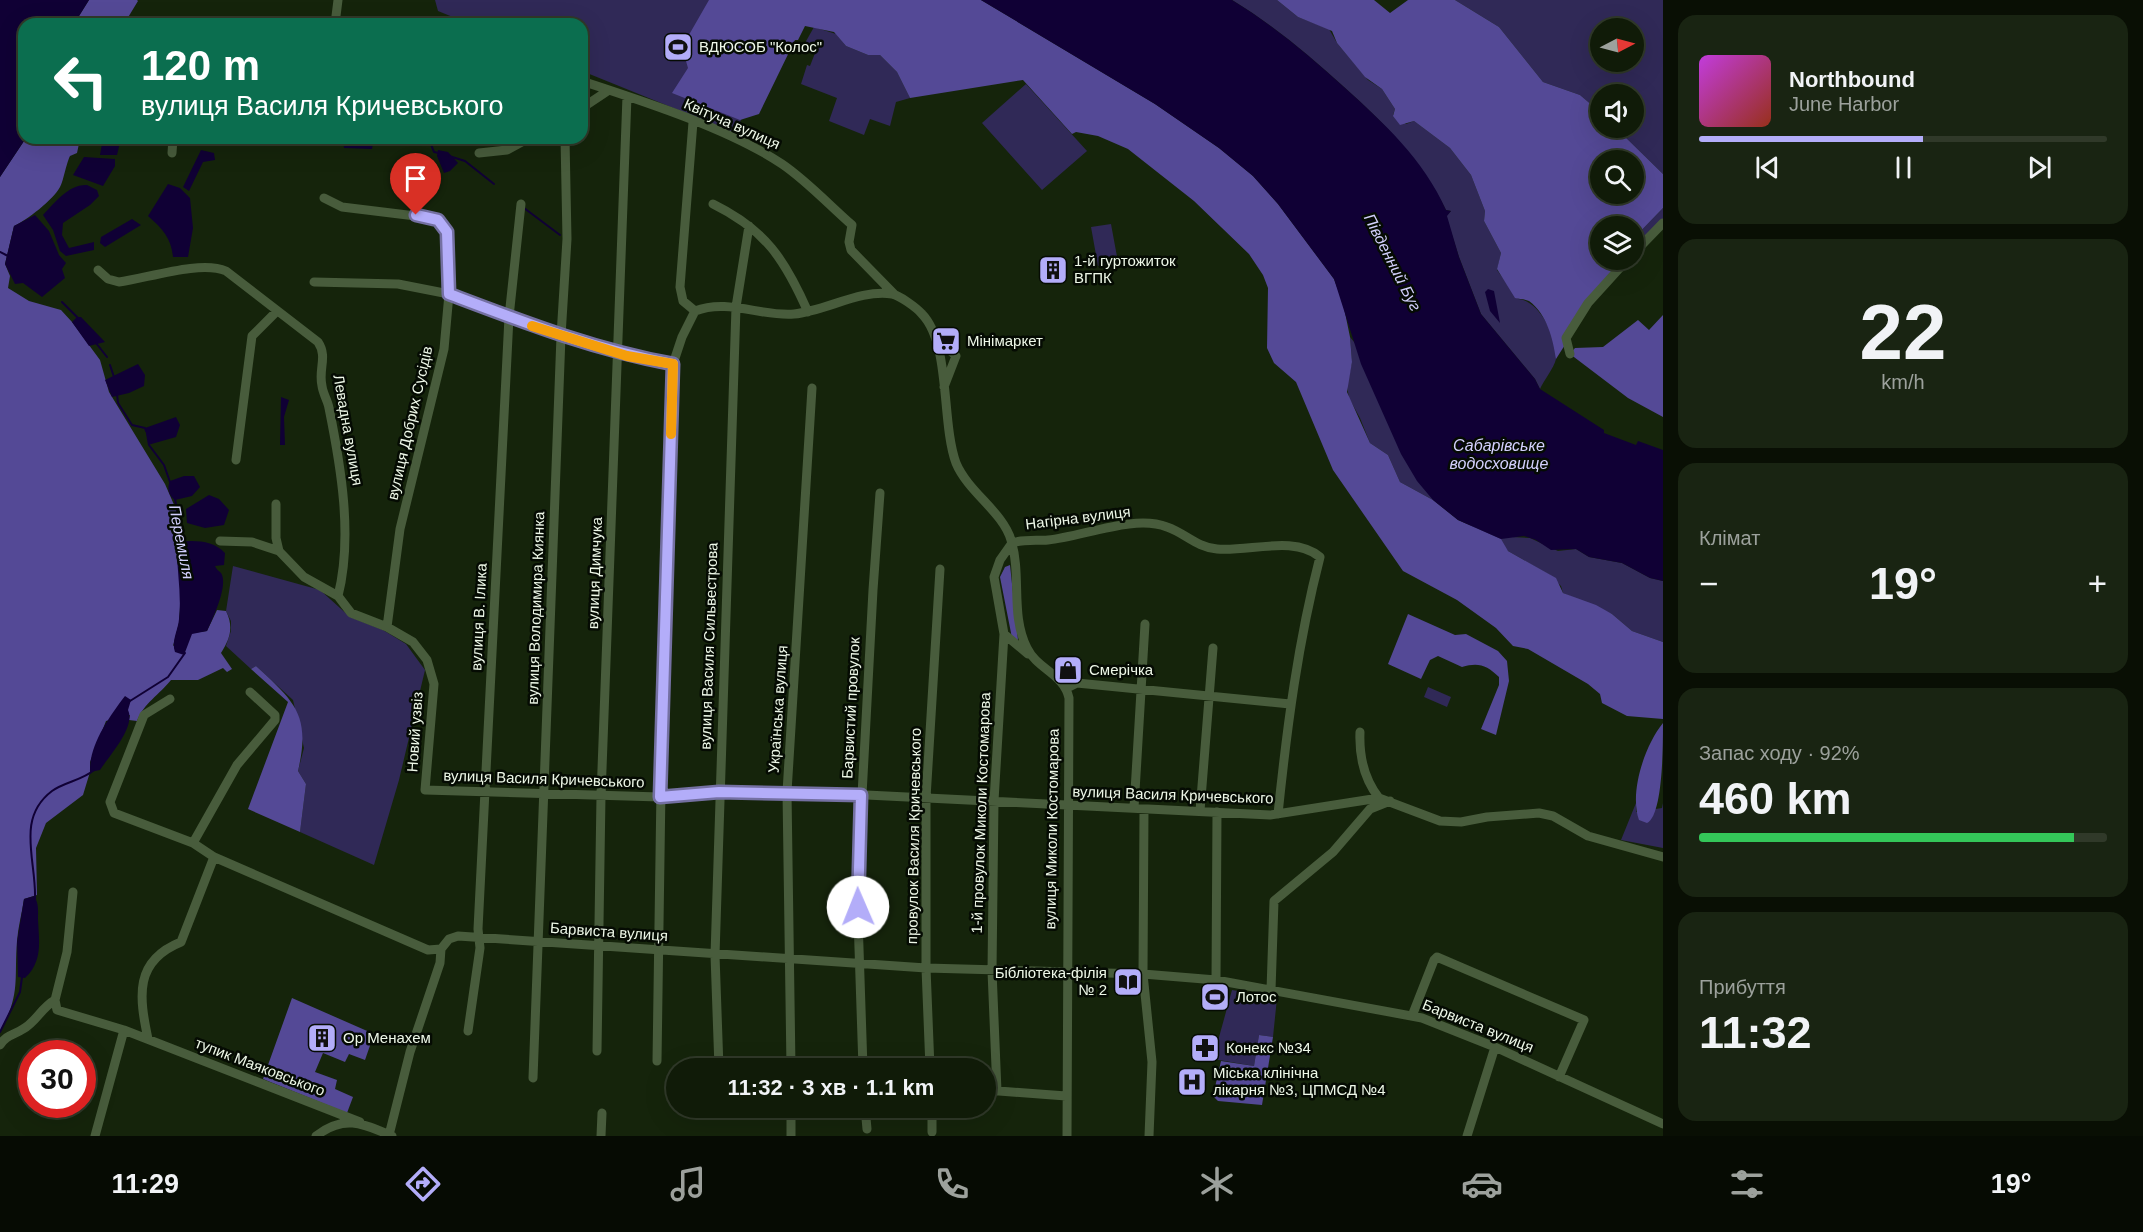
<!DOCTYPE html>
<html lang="uk">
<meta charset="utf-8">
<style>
body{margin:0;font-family:Helvetica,sans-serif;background:#192412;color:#f1f3f6;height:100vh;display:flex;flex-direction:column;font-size:22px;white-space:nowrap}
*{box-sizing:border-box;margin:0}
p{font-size:20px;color:#9ca19c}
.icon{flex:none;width:33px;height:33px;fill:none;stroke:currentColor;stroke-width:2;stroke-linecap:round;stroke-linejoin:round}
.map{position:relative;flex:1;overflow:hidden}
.details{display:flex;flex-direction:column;gap:15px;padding:15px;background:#090f04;width:480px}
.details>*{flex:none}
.guide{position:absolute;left:18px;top:18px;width:570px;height:126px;border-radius:18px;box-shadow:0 6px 24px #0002,0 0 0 2px #303929;background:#0b6e4f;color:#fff;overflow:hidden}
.needle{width:39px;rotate:84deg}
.fabs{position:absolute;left:1590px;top:18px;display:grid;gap:12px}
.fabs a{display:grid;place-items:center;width:54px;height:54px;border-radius:50%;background:#101b08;box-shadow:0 6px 24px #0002,0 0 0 2px #303929;font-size:30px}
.speed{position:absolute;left:18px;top:1040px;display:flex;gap:12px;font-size:30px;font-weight:700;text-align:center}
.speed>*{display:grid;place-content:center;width:78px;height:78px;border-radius:50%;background:#101b08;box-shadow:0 6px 24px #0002,0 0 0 2px #303929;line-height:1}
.speed .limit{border:9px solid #d22;background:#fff;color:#111}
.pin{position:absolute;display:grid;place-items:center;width:51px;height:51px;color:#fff;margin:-62px -26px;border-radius:50% 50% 50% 0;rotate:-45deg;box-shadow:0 0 6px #0007}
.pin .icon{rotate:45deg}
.me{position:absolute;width:66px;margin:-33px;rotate:359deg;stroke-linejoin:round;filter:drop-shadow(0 0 4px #0008)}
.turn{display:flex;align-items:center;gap:21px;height:126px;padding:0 24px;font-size:27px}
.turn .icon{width:78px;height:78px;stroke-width:2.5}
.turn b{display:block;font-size:42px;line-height:51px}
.big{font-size:45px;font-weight:600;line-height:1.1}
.details .tile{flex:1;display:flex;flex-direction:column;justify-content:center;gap:9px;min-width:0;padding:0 21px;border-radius:18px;background:#192412}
.details .dial{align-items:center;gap:0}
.dial b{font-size:78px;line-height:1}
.song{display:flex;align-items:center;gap:18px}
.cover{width:72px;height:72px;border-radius:9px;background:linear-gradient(135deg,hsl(290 70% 55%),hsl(10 70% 35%))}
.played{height:6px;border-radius:3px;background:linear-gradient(90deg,#b3adf9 55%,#303929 55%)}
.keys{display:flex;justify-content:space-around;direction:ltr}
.heat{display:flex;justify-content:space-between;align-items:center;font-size:33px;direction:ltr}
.charge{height:9px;border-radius:4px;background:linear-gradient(90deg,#34c759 92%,#303929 0)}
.trip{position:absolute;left:666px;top:1058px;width:330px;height:60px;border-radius:30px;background:#101b08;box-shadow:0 6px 24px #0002,0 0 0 2px #303929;font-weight:600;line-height:60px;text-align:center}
.tabs{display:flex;height:96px;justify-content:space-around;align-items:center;background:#060b03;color:#9ca19c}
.tabs .icon{width:42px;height:42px}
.tabs .on{color:#b3adf9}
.tabs b{font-size:27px;color:#f1f3f6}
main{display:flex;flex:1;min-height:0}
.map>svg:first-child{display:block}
.green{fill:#302957;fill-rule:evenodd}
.forest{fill:#544996;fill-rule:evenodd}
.water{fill:#100035}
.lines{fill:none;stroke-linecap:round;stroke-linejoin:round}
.stream{stroke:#100035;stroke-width:2}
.minor{stroke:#485c3c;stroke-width:9}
.route-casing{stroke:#7470a2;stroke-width:15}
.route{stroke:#b3adf9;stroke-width:10}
.slow{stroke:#f59e0b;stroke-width:10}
.labels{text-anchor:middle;stroke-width:5;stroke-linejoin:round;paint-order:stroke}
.poi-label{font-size:15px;fill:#eef8e8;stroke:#050b03;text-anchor:start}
.street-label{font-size:15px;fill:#eef8e8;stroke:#050b03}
.water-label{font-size:16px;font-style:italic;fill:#d3d0fd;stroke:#050b03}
</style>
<main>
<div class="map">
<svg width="1663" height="1136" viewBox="0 0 1663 1136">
<rect width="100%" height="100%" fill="#15240b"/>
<path class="green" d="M435,0H796L735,133L582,71V24H470L438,11Z
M1232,0H1277L1298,17L1329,29L1337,43L1368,80L1382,89L1395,109L1393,115L1406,124L1414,121L1450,148L1471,175L1485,211L1484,221L1501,253L1497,270L1518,299C1539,300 1559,339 1556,359C1554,368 1544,380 1540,389L1535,379L1481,314L1459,257L1446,216L1451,211L1446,210C1421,160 1385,124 1344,87C1309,55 1273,25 1232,0Z
M1455,0H1663V174L1616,128H1634V94H1600V112L1580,95L1543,82L1499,27ZM1600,28H1634V62H1600Z
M814,27L836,34L846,46L868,55H880L897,72L910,98L896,102L890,126L870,119L864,135L829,121L837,98L801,84L807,65L810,66L817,48L805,43Z
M1026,84L1087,151L1042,190L982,123Z
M1663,208V223L1640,246L1634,238Z
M1111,224L1118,262L1098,266L1091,227Z
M1350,337L1512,537L1530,538L1558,551L1576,549L1589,557L1622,563L1650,578L1663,581V642L1632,631L1612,614L1563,593L1561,586L1550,575L1508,551L1433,500L1400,482L1388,455L1370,443L1360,418L1349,398L1347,386L1352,362Z
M233,566L320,590L350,617L383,630L406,644L425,670L399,780L374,865L300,832L306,784L298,771L304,748L293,700L256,666L251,669L226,646L231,631V621L226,611Z
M1428,687L1451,697L1447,707L1424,697Z
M1636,803V812L1662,808L1663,803V848L1621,840Z
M1232,990L1277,998L1273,1037L1259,1035L1254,1066L1213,1059Z"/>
<path class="forest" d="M89,0H137L138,1L124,24H74Z
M709,0H981L1155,104L1219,148L1253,176L1278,204L1334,279L1343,303L1350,337L1352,362L1347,392L1370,443L1388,455L1400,482L1433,500L1458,520L1501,539L1508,551L1556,578L1563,593L1596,605L1612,614L1632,631L1663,642V719L1627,716L1602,703L1600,694L1588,684L1528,649L1513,646L1496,628L1457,600L1403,571L1333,470L1296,382L1274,363L1267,348L1268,288L1263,275L1249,254L1194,201L1128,149L1098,136L1076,132L1072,134L1023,80L910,98L897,72L880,55H868L846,46L834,32L805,26L798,40H795L759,114L740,120L672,93L688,68L682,47Z
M1277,0H1374L1390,13L1408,0H1455L1499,27L1543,82L1580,95L1600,112V128H1616L1663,174V208L1634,238V226H1600V260H1627L1603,285L1556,359C1553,339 1547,314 1529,301C1525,299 1519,299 1515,298L1497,269L1501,253L1484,221L1485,211L1471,175L1450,148L1414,121L1400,125L1393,116L1395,109L1382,89L1365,77L1337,43L1332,31L1298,17ZM1600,160H1634V194H1600Z
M26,138L80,139L77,153L70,156C66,164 63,183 60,187C53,200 27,220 14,226L5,264L10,276L8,288L29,301L61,310L72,322L100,360L109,392L165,484L178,514L177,551L181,591L179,623L173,646L192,633L207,631L217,610L226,611C234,627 230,639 221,653L232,669L227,672L223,668L198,680H171C160,694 143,704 137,721L129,720L130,715L106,721L90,762V772L83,795L46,823L36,848L37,895L24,899C22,913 18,927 17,941C14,981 21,993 0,1032V177Z
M1663,315V417L1628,398L1570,354L1575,348L1603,347L1638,320L1649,330Z
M1010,565L1018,640L1012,638L1000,577L1005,567Z
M1408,614L1455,635L1466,634L1498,651L1507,661L1509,681L1496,735L1481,729L1499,685V677C1487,665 1478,662 1462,667L1438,656L1430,660L1421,679L1388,664Z
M256,666C295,702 311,715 298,771L306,784L300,832L248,809L288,702L251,669Z
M1663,723C1663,746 1663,816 1647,823L1639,820C1629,792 1645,745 1663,723Z
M292,998L374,1034L365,1060L349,1054L345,1062L323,1053L315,1072L337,1080L335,1089L353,1097L347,1113L263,1079Z
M1259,1035L1273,1037L1262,1105L1218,1101L1213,1096L1221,1061L1254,1066Z"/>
<path class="water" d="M0,0H89L74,24H24L26,138L0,177Z
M981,0H1232C1273,25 1309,55 1344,87C1384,123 1424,160 1446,210L1451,211L1447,216L1459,257L1481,314L1535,379L1540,389L1604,430V433L1636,445L1638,441L1663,450V581L1650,578L1622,563L1589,557L1576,549L1551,550L1536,540L1524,536L1501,539L1458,520L1433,500L1417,481L1401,454L1361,364L1334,279L1278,204L1253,176L1219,148L1155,104Z
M103,138H121L117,155H100Z
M343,138H374L372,149L344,148Z
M201,150L214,153L215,160L203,162L189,191L183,187Z
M438,150L448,152L458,163L450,171L444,173L437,156Z
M84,157L115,159V166L103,186L73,175Z
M168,184L180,188L190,198L193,228L188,257H173C171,238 163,229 148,216Z
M87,185L97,190L99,196L90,205L63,223L62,235L69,248L94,242V250L66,256L60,251L53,230L43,215C54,203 69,184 87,185Z
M35,215L49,231L59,255L66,263L62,269L65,278L42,297L23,283L15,284L5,264L14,226Z
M132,219L141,225L105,247L100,243L101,237Z
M1488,289L1494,291L1500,323L1490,311L1485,292Z
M77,317H81L105,342L89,346L72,322Z
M138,364L145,375L144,386L129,393L112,397L105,380Z
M281,397L289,400L284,417L285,445H280Z
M176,417L180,425L176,437L148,445L145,428Z
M184,476H194L200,487L192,496L175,500C168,495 167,488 170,481Z
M209,495L219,499L229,510L224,525L205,528L187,523L186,509Z
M177,542C194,540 213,540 225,553L224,565L215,566C216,569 219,571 221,573C229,585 212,620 207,631L192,634L184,655L175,652C171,641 178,631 179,619C182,593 176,568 177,542Z
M125,696L131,700L128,710C136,727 109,756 100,770L90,772C89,745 109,717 125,696Z
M34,896C39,904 38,910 38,919C39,942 43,961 25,978L18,977L17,942L24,899Z"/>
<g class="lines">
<path class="stream" d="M420,138L430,142L434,152L439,153
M449,156L465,161L494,184
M524,208L560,235
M0,252L8,256
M62,302L79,319
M96,343L107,357
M110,365L114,377
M117,394L118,403L132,425L145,428L146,431
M149,445L164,465L170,482
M175,499L183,543
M130,701L168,677L185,653
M35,901C37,861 15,819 52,791C64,782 83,780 94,770
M0,1032L20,992L22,977"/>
<path class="minor" d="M335,24L338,0
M582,81C643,101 730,129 782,164C807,181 829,205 852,225L849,242L851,250L894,294
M582,108L609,90
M172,153L173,138
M479,153L507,150L529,138
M324,198L342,207L432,218L438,221L447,232L449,294L444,349L400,529L387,627
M713,204C766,230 785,260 808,312
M1634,253L1663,223
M98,270L108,279L119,282C148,278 201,260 226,271L318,342C328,357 318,369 322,386C323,394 328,401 329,408C341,467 353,537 338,596
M314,282L398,284L449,294L561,336L627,355L673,364
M695,311C728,298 761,317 794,314C826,311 860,289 892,294C899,295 917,308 922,314C951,344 941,422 956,463C968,492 1003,512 1011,540C1022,576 1010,614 1027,648C1037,669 1064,674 1069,698L1067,1136
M936,338L956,356L944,387
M1570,354L1566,338L1588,303L1627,260
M236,460L252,336L277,311
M276,504V538L279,551L304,577L338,596L351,613L387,627L413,642L427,660L434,684L425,790L660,797L719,792H806L1270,815L1379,798
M220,541L252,542L279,551
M1012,543C1024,539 1036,541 1048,540C1082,537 1134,514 1167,527C1185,533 1196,547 1217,549C1249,552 1294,535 1320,557C1298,642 1287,727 1278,814
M1004,634L1028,654
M1067,688L1077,683L1290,704
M170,699L144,715L110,802L114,813L193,843L214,857L428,950L441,949L449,939L458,936L926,968L1143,974L1216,980L1422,1018L1495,1047L1663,1124
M1360,732C1359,756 1364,779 1379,798L1440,821L1461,822L1487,817L1539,813L1553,816L1588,836L1663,857
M1134,808L1145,624
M1144,809L1143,974L1152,1062L1149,1136
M1200,811L1213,648
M193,843L237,765L275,720V715L250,692
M73,892L67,952L55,1000L57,1010L124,1030L360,1122
M1216,980L1217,812
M1271,990L1274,901L1333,852L1370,809L1390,801
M1412,1016L1434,960L1437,957L1584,1020L1559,1077
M468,1031L480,948L478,929L509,317L521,204
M148,1039C139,996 134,961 181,942L214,857
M0,1045C6,1035 14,1035 23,1029C36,1022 41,1008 55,1000
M597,1051L601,796L627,96
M657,1061L663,652L673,364L682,337L695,311L683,301L680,287L693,122
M719,1068L715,955L736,307L749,226
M791,1068L787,792L812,388
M863,1068L857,888L873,590L880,493
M930,1068L926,968V798L940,569
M533,1078L561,336L567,239L565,138
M986,1090L1066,1096
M997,1091L992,971L994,801L1004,634L994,577L1000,560L1012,543
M865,1107L867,1129
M932,1107V1132
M389,1135L410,1052L440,963L441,949
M95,1136L124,1030
M316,1136C344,1114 364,1124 392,1136
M601,1136L602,1113
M791,1136V1107
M1467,1136L1495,1047"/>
</g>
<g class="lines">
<g class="route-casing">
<path id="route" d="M416,215L438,220L447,232L449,294C523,322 595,350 673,364L660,797L719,792L861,795L858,907"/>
</g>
<use href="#route" class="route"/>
<path class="slow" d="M532,326L627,356L673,364L671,434"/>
</g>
<defs>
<g id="stadium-square" transform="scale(1.5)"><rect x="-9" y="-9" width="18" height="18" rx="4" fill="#b3adf9" stroke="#050b03"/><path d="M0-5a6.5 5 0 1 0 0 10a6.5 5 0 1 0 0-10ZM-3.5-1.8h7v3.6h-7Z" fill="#111"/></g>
<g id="building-square" transform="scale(1.5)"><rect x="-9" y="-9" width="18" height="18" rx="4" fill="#b3adf9" stroke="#050b03"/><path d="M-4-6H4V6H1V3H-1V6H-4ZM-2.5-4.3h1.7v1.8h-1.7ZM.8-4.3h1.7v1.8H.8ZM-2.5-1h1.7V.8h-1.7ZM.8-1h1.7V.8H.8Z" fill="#111"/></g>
<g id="supermarket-square" transform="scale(1.5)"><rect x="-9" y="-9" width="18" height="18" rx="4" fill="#b3adf9" stroke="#050b03"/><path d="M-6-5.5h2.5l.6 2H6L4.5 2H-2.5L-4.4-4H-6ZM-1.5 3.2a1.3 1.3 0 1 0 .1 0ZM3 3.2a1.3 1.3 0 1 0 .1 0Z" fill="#111"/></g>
<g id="shop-square" transform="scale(1.5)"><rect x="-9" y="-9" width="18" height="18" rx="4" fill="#b3adf9" stroke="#050b03"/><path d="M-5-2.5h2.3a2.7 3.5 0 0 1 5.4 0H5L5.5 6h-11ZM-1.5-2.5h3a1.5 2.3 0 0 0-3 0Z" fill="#111"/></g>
<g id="library-square" transform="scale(1.5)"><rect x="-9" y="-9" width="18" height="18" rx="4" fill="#b3adf9" stroke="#050b03"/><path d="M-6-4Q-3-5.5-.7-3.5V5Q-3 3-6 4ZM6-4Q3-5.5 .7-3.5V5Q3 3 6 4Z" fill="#111"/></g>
<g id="pharmacy-square" transform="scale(1.5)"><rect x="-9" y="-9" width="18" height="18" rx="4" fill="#b3adf9" stroke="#050b03"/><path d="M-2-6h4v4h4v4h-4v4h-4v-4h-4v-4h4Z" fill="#111"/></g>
<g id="hospital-square" transform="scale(1.5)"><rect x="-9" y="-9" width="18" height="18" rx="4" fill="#b3adf9" stroke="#050b03"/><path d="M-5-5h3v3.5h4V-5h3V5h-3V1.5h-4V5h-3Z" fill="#111"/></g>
</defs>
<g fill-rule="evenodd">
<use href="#stadium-square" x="678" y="47"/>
<use href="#building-square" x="1053" y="270"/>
<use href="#supermarket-square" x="946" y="341"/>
<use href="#shop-square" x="1068" y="670"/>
<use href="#library-square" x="1128" y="982"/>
<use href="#stadium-square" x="1215" y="997"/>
<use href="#building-square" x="322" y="1038"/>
<use href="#pharmacy-square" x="1205" y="1048"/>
<use href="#hospital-square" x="1192" y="1082"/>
</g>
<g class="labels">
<g class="poi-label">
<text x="699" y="52">ВДЮСОБ "Колос"</text>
<text x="1074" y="266">1-й гуртожиток<tspan x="1074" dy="17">ВГПК</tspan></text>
<text x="967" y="346">Мінімаркет</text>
<text x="1089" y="675">Смерічка</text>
<text x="1107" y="978" text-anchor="end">Бібліотека-філія<tspan x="1107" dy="17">№ 2</tspan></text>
<text x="1236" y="1002">Лотос</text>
<text x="343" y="1043">Ор Менахем</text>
<text x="1226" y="1053">Конекс №34</text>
<text x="1213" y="1078">Міська клінічна<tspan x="1213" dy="17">лікарня №3, ЦПМСД №4</tspan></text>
</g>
<g class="street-label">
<text transform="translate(732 124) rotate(24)" y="5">Квітуча вулиця</text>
<text transform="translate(410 423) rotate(-77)" y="5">вулиця Добрих Сусідів</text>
<text transform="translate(348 430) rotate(80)" y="5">Левадна вулиця</text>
<text transform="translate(1078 518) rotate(-7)" y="5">Нагірна вулиця</text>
<text transform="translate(595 573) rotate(-88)" y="5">вулиця Димчука</text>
<text transform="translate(536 608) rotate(-88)" y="5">вулиця Володимира Киянка</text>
<text transform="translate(479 617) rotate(-87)" y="5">вулиця В. Ілика</text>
<text transform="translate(709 646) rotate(-88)" y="5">вулиця Василя Сильвестрова</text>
<text transform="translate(851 708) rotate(-87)" y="5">Барвистий провулок</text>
<text transform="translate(778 709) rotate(-86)" y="5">Українська вулиця</text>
<text transform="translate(415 732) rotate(-86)" y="5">Новий узвіз</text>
<text transform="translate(544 779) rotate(2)" y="5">вулиця Василя Кричевського</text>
<text transform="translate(1173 795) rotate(2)" y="5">вулиця Василя Кричевського</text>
<text transform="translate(981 813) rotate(-88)" y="5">1-й провулок Миколи Костомарова</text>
<text transform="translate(1052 829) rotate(-89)" y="5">вулиця Миколи Костомарова</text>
<text transform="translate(914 836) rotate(-89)" y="5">провулок Василя Кричевського</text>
<text transform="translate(609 932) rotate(4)" y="5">Барвиста вулиця</text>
<text transform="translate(1478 1026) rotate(22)" y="5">Барвиста вулиця</text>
<text transform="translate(260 1067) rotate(21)" y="5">тупик Маяковського</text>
</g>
<g class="water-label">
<text transform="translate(1393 262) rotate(63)" y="6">Південний Буг</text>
<text x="1499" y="451">Сабарівське<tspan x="1499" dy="18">водосховище</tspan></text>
<text transform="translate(182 542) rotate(79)" y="6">Перемиля</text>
</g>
</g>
</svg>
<div class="fabs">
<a><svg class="needle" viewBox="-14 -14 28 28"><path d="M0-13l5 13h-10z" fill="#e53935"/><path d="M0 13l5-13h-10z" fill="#9ca19c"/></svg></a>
<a><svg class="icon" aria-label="sound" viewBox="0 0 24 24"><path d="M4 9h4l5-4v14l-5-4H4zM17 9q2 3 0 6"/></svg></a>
<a><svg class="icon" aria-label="search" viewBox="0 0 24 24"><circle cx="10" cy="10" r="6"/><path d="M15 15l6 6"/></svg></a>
<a><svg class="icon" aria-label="layers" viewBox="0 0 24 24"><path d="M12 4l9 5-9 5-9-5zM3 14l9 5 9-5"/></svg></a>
</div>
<div class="speed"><div class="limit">30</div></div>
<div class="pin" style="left:416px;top:215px;background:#d93025"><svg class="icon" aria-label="arrive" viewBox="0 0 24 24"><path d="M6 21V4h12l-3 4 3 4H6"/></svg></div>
<svg class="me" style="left:858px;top:907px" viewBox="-20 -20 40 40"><circle r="19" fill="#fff"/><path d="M0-13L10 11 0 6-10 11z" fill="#b3adf9"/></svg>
<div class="trip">11:32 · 3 хв · 1.1 km</div>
<div class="guide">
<div class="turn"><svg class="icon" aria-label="left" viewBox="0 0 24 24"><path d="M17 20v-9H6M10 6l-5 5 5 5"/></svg><div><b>120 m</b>вулиця Василя Кричевського</div></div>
</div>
</div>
<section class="details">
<div class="tile">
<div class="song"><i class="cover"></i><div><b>Northbound</b><p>June Harbor</p></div></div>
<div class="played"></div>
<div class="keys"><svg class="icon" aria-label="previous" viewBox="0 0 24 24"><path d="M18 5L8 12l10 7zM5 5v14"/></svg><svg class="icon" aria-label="pause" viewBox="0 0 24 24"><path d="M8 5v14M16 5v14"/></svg><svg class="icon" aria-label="next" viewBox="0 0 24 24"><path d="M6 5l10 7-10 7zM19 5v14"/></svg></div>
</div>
<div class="tile dial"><b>22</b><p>km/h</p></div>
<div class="tile"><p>Клімат</p>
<div class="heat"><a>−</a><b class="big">19°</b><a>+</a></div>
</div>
<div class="tile"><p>Запас ходу · 92%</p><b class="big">460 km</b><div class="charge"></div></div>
<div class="tile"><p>Прибуття</p><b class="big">11:32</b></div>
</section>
</main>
<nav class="tabs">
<b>11:29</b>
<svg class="icon on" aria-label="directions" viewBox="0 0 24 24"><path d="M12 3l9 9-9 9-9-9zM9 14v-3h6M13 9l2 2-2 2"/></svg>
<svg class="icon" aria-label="music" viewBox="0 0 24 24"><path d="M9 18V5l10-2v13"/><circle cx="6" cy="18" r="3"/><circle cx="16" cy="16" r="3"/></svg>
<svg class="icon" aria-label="phone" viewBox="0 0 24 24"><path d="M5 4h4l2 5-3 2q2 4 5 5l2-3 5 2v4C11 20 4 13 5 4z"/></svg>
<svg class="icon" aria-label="climate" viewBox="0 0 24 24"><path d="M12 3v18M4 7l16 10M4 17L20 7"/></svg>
<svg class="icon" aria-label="car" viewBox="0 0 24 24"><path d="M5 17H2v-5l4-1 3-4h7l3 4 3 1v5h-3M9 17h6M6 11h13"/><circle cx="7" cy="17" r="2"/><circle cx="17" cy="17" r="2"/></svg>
<svg class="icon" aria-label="filters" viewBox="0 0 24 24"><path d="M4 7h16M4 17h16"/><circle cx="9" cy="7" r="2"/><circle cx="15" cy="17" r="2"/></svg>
<b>19°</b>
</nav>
